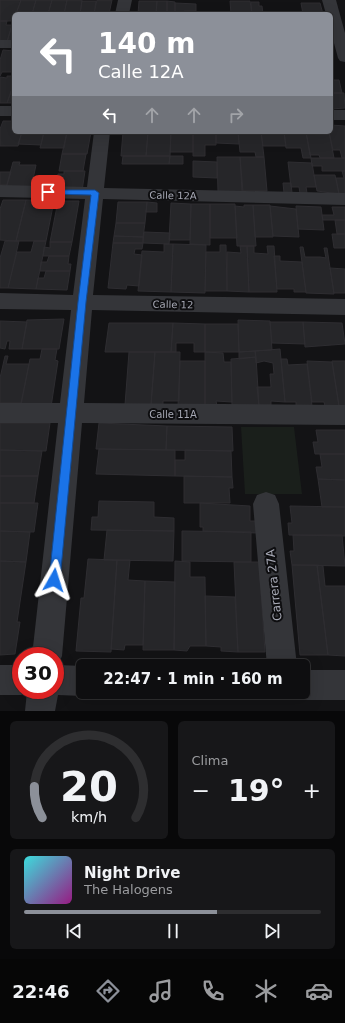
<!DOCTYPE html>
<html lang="es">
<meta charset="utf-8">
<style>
body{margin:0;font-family:"DejaVu Sans",sans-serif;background:#171719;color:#f1f3f6;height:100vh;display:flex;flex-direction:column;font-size:15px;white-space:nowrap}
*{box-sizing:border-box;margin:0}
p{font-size:13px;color:#9b9c9f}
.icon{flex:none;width:22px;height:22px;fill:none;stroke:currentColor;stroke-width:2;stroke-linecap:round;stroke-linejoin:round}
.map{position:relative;height:711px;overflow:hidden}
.side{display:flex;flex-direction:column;gap:10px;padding:10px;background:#080809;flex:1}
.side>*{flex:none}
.banner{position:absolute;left:12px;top:12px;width:321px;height:122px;border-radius:6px;box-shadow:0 4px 16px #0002,0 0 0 1px #2e2e30;background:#8c9099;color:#fff;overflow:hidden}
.speed{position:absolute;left:12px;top:647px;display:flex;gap:8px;font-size:20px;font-weight:700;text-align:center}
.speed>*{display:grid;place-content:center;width:52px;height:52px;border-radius:50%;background:#0e0e10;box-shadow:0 4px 16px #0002,0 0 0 1px #2e2e30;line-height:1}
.speed .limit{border:6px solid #d22;background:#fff;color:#111}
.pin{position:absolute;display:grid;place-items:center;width:34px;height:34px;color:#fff;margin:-17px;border-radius:8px;box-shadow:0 2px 6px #0006}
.me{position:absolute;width:44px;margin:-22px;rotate:6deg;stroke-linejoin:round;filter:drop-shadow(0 0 3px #0008)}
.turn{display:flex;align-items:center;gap:14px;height:84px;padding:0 20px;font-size:18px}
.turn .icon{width:52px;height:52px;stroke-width:2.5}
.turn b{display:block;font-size:28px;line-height:34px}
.lanes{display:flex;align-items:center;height:38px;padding:0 20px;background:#0003;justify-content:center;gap:20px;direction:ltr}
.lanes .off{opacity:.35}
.big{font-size:30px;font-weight:700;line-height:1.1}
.side .tile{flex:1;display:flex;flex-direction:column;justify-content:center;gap:6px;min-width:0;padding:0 14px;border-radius:6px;background:#171719}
.side .dial{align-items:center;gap:0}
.dial svg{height:104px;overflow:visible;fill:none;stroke:#2e2e30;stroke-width:7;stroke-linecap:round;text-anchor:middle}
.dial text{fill:#f1f3f6;stroke:none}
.song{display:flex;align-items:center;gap:12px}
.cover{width:48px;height:48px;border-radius:6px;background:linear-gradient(135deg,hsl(180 70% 55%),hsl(310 70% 35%))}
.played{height:4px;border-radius:2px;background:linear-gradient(90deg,#8c9099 65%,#2e2e30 65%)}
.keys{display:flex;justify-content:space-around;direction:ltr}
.heat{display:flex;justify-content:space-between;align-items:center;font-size:22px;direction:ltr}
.side .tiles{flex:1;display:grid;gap:10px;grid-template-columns:1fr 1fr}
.tile:last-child{grid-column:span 2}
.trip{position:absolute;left:76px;top:659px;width:234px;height:40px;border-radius:6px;background:#0e0e10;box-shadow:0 4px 16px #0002,0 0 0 1px #2e2e30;font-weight:700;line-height:40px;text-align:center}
.tabs{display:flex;height:64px;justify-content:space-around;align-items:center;background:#060606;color:#9b9c9f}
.tabs .icon{width:28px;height:28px}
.tabs .current{color:#8c9099}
.tabs b{font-size:18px;color:#f1f3f6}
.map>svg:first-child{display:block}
.green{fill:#1a1f1b}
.building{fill:#262629;stroke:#2e2d31}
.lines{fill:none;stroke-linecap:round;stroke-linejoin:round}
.minor{fill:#343539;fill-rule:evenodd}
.route{fill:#1a73e8;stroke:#114b97}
.labels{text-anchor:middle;stroke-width:4;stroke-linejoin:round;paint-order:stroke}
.street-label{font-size:10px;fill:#a6a8b4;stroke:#0e0e10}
.near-street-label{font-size:12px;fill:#a6a8b4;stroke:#0e0e10}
</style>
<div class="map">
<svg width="345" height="711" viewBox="0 0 345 711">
<rect width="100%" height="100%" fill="#131315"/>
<path class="green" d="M241,427H294L302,494H245Z"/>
<path class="building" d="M0,0H21L16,14H14V21H0Z
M21,0H36L32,14H16Z
M36,0H52L48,14H32Z
M52,0H67L64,14H48Z
M82,0L80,14H64L67,0Z
M97,0H112L109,14H94Z
M82,1H96L94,14H80Z
M139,1H157L156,14H138Z
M157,1H167V14H156Z
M167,1L175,2V14H167Z
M230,1H250L252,14H231Z
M251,2H259V6H262L263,14H252Z
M175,3L196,4V11H184V14H175Z
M301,3H320L323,14H303Z
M0,21H7L6,25H12L7,42H0Z
M13,23L14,42H7L12,25Z
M3,50L14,51V72H2L0,76V60Z
M7,76H14L13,86L7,103H0V77L7,78Z
M331,80H339L342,93H331Z
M13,86L14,103H7Z
M331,93H344L345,108L331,109Z
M3,121H14V132H22L18,146H0V129Z
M331,125L345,126V158H342L340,150H333L329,132H331Z
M22,132H44L41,145L18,144Z
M44,132H67L64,148H40Z
M67,132H91L87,154H62Z
M123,132H148L146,156H121Z
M148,132H171L170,156H146Z
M171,132H193V152H170Z
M193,132H216V145H205V156H193Z
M216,132H238L239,144L216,143Z
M238,132H261L264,157H256L255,152H240Z
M261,132H284L286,146H263Z
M284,132H306L311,158H303L301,148H286Z
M306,132H329L334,158H320L319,155H310Z
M62,154H86L83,171H59Z
M123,156H170L169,164H122Z
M170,156H183V164H169Z
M217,157H240L243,192H218Z
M240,157H264L267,191H242Z
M311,158H345V171H322V166H312Z
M193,161L217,162V178L193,177Z
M13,162H20L19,165H36L31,189L6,188Z
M288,162L312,163L316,187H306L307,193H300L299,187H291Z
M64,171H85L82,191H55L58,174H64Z
M342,171H345V194H339L336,178H344Z
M0,172H11L7,185H0Z
M314,175H335L339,194L317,191Z
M34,177H56L54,189H31Z
M283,183H291L292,193H284Z
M3,200H26L16,241L0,240V209Z
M26,200L54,201L46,241H16Z
M58,201H79L72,242H50Z
M118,202H147L145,223H116Z
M147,202L157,203V212H146Z
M171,203L191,204L190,240H169Z
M191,204H210V245L190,244Z
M210,204H235L237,238H210Z
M244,205H253L256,246H237L235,206L244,207Z
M253,205H270L273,237H255Z
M270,206L296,209L299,237L273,236Z
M296,206L321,207L324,230L298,229Z
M332,207H345V220H323L322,215H334Z
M335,220H345V234H337Z
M116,223H145L143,237L114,236Z
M144,232L170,233L169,244L143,243Z
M332,234H345V248H334Z
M114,236L143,237V243H113Z
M5,241H19L8,288H0V258Z
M34,241H46L36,289L8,288L17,252H31Z
M50,242H72L69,256H43L44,247L50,248Z
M113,243H143L142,249H135L134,254L142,255L139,286L127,285L126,289L108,288Z
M164,244H173L171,292L138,291L142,251L164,252Z
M173,244L206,245L205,293L171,292Z
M220,245H226L227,291H205L206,252H220Z
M240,246H247L249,292L227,291V252L241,253Z
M247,246H254V253L268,254L267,246H274L277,292H249Z
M300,247H303L305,257H320L326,258L324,248H327L334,294L306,293Z
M49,256H69L68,264H71L70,271H40L41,262H47Z
M274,256H280V261L302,262L306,292H294V289H277Z
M330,268L345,269V293H334Z
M46,271H70L67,290L36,289L38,278H44Z
M64,319L59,349H22L27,320Z
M238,320L270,321L272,350L239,352Z
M0,321L27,322L22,349H9L10,341H7L5,349L0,348Z
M270,322H303L305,344L272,343Z
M303,322L342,323L345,344L305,347Z
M109,323H173L171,352H105Z
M173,323L205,324V352H194V343H176V352H171Z
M205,324H238L239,352H205Z
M42,349H57L55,360L58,361L51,407L21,405L30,359H40Z
M280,349L285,402L271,401V405L259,406L257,387H271L270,374H274L273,363L264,361L256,363L255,351Z
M255,351L256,357L239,359V352Z
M129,352H155L151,405H125Z
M155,352H180L179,401H163V405H151Z
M205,352L223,353L224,362H231L232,402L216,401L217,406H205Z
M5,356H8L6,364H29L21,403H0V378Z
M256,357L259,406H232L231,359Z
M281,359H287L288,365L307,364L312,406H296V402H285Z
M180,361H205V406H178Z
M307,361L332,362L339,406H325L324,402H312Z
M332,361H345V406H339Z
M0,423H50L46,451L0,450Z
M99,423L167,426L166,450L96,449Z
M167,426L232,427L233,451L166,450Z
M316,430H345V454H315L313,442H318Z
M99,449L175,450V476L96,474Z
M0,450L42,451L38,476H0Z
M185,450L231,451L232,477L175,476V460H185Z
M320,454H345V480L318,479L316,467H322Z
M0,476H38L34,503H0Z
M184,476L232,477L233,488H229L230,503H184Z
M318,479L345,480V507H322Z
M99,501L154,502V517L174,518V531L91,530L92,517H98Z
M0,503H38L34,532L0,531Z
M200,503L250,506V521H256L257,533L203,531V527H200Z
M290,506L345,507V536L289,535L288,523H292Z
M107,530L174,531L173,561L104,560Z
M0,531L30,532L26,562L0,561Z
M182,531L251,532V562L182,561Z
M293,535H342L345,566L292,565L290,551H294Z
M88,559L117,560L111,652L76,651L81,598H84Z
M117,560H130L128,580L145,581L143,645H125L124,650L111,649Z
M0,561L26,562L17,622H20L15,654L0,655Z
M175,561L190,562V577H205L206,646H190L187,651L174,650Z
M234,562H259L265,652H238Z
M292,565H317L328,655H300Z
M317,565L323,566L325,586H345V656L328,655Z
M145,581L175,582L174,650H143Z
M205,596L235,597L238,652L221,651V647L206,646Z"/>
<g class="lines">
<path class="minor" d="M118,0H132L129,14H115Z
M322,0H336L345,33V62L340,61L338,58L331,32V14H326Z
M0,40H14V48H0Z
M0,106H14V116H0Z
M331,110H345V120H331Z
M94,132H110L104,188L345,193V205L103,199L93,295L345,299V315L92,310L84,403L345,405V425L82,423L62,656L58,665L83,666V692H93L83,696L58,695L55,711H25L27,692L21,695H0V665H21V690H55V656H32L58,423H0V403H60L71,310L0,309V293L73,295L85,199L0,197V185L87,187Z
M266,492L275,495L279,504L297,666H267L253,504L257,495Z
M303,670H345V700H303L292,696L291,692H303Z"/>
</g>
<path class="route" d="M45,190H95L99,193L86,302L60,580L58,584L54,586L50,584L49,580L78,302L91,195L48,194L44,192Z"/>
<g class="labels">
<g class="street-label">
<text transform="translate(173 195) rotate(1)" y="4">Calle 12A</text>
<text transform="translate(173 304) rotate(1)" y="4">Calle 12</text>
<text x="173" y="418">Calle 11A</text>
</g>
<g class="near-street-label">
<text transform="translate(274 585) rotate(-96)" y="4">Carrera 27A</text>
</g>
</g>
</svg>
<div class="speed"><div class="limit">30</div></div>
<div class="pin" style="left:48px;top:192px;background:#d93025"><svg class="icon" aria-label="arrive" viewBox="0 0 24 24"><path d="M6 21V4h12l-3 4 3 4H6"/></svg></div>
<svg class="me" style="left:54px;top:580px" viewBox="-20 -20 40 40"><path d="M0-17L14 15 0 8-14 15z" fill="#1a73e8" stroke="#fff" stroke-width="4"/></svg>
<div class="trip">22:47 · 1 min · 160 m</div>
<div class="banner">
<div class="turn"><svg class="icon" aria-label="left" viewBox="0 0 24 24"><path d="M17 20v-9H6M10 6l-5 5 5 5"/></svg><div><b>140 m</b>Calle 12A</div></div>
<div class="lanes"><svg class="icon" aria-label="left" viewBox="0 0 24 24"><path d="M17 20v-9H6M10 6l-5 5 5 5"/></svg><svg class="icon off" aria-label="ahead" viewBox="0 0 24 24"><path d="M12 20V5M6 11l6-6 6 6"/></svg><svg class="icon off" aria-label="ahead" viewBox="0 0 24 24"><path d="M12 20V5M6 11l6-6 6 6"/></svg><svg class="icon off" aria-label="right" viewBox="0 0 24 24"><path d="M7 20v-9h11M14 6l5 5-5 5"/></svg></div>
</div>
</div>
<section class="side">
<div class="tiles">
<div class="tile dial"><svg viewBox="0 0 100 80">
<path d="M14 69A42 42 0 1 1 86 69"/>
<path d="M14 69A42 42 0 0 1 8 45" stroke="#8c9099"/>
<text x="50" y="56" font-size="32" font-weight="700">20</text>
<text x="50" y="72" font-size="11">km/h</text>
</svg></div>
<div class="tile"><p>Clima</p>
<div class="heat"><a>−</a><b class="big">19°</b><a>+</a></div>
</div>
<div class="tile">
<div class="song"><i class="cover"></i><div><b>Night Drive</b><p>The Halogens</p></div></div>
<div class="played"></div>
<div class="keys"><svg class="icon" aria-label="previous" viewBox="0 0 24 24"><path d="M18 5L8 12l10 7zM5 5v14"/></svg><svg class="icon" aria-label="pause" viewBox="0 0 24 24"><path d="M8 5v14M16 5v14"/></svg><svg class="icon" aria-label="next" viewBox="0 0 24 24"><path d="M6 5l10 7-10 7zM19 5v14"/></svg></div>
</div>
</div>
</section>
<nav class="tabs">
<b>22:46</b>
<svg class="icon current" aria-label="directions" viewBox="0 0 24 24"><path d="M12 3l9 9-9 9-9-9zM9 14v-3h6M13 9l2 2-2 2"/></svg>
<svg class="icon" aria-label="music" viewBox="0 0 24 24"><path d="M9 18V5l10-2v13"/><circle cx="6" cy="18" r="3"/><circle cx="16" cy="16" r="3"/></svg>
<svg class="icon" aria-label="phone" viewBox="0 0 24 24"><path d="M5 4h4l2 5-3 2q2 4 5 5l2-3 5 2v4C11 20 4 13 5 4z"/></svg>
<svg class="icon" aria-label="climate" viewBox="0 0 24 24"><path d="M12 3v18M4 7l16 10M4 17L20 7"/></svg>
<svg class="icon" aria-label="car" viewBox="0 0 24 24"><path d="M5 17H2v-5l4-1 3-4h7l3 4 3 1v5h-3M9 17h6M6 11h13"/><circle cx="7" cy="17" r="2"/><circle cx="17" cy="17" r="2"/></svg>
</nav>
